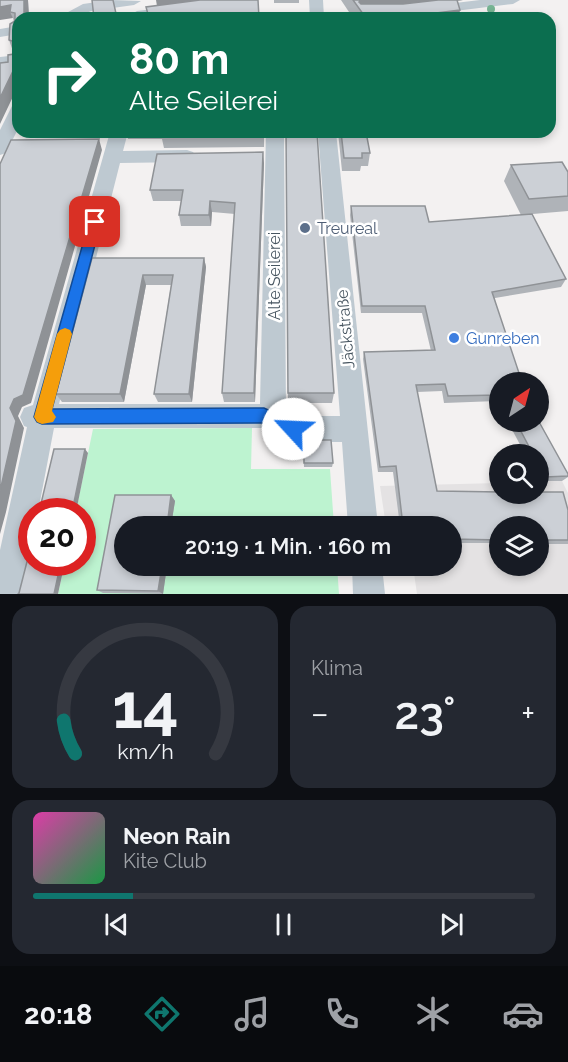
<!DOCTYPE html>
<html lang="de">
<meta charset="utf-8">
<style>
body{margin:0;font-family:Raleway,sans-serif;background:#242831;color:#f1f3f6;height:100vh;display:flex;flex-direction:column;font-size:22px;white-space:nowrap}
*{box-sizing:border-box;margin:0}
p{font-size:20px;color:#9ea1a6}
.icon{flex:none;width:33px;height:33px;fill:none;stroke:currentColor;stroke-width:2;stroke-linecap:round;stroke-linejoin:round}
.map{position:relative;height:594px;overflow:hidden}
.details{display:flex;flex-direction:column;gap:12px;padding:12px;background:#0d0f14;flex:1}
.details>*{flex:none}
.banner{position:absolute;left:12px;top:12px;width:544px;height:126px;border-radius:18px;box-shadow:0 3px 9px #0003;background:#0b6e4f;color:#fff;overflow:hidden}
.needle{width:39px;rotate:36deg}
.buttons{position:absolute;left:489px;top:372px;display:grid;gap:12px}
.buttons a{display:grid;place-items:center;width:60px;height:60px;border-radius:50%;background:#171b24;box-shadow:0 3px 9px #0003;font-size:30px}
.speed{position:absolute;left:18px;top:498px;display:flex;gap:12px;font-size:30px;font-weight:700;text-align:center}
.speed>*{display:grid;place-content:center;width:78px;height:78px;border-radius:50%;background:#171b24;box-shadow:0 3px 9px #0003;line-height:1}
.speed .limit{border:9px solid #d22;background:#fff;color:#111}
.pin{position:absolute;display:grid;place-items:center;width:51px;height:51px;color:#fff;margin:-26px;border-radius:12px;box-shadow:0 3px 9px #0006}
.me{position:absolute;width:66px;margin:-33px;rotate:295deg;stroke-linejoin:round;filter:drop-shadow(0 0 4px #0008)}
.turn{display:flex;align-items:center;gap:21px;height:126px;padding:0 18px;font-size:27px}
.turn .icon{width:78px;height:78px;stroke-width:2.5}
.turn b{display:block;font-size:42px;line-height:51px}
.big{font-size:45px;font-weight:600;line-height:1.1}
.details .card{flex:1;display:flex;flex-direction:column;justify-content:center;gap:9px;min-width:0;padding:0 21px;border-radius:18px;background:#242831}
.details .dial{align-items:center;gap:0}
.dial svg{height:156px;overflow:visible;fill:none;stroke:#363941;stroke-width:7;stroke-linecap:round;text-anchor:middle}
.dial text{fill:#f1f3f6;stroke:none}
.song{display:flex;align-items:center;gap:18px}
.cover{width:72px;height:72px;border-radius:9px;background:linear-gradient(135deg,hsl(320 70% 55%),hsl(140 70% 35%))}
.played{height:6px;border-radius:3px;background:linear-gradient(90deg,#0f766e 20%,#363941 20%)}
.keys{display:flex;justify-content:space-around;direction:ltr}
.heat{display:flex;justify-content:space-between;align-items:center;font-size:33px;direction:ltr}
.details .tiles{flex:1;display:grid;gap:12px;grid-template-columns:1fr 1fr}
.card:last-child{grid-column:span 2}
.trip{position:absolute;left:114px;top:516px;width:348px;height:60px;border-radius:30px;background:#171b24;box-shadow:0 3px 9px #0003;font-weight:600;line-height:60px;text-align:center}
.menu{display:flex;height:96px;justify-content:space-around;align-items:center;background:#090b0e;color:#9ea1a6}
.menu .icon{width:42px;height:42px}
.menu .selected{color:#0f766e}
.menu b{font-size:27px;color:#f1f3f6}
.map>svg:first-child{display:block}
.education{fill:#e4e2e3;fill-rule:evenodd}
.green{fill:#bdf3d0}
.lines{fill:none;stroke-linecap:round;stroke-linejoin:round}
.minor{fill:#bec9d1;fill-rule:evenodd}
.tree{fill:#76b493}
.wall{fill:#afb3b8}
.shaded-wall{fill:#8f9296}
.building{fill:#ccd0d6;stroke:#8f9296;stroke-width:1.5}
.route{fill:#1a73e8;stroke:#114b97;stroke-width:1.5}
.slow{fill:#f59e0b}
.service-dot{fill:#5c6f8a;stroke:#fff;stroke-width:2}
.shop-dot{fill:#3f7fe0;stroke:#fff;stroke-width:2}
.labels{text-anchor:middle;stroke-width:5;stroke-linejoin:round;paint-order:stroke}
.service-label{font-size:16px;fill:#4e5e75;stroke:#fff;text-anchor:start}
.street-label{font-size:16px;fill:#475560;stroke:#fff}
.shop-label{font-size:16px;fill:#366cbe;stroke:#fff;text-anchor:start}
</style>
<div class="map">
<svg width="568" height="594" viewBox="0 0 568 594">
<rect width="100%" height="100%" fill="#f3f1f1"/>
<path class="education" d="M539,481H562L568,493V594H417L413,566H452V526H386L380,486L499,483L500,494H538ZM500,526H538V566H500Z"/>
<path class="green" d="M252,428L251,469H330L334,526H124V566H337L339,594H58L65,563L82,562V512L76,511L93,429Z"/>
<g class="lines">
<path class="minor" d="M111,0L141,1L134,5L91,11L75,18H57L83,4Z
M309,0H323L324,18H310Z
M480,0H520L513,4L430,14L423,10L430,6Z
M177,6L184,10L182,13L133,18L130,15L137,11Z
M18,26V34L0,37V29Z
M18,55V65L0,67V57Z
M18,105V129L6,153L0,155V130L12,106Z
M110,132H128L123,151L187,150L193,152L196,156L193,160L187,162L120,163L59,404H260L266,132H284L286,413L294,416H340L318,132H336L378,526H348L342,442H293L263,428H54L38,512H32V544L22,594H0V550L27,427L24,426L20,417L24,408L33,405Z
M352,566H382L385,594H353Z"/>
</g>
<circle class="tree" cx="491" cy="9" r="4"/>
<path class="wall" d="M0,0H28L29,18H18V86L8,62L14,54L9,40L14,22L13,18Z
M274,0H299V3H274Z
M341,0H463L457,1L460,10L458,18H353Z
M126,132H264V147L164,148L162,139H128Z
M286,132L334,393L332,403H288Z
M338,132H366L370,153L368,166H361L360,171H342Z
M264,163L255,402H224L222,393L235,214L212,212L211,226H181L179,215L181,201H153L150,190Z
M511,165L568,172V211L521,215L504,181Z
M351,206L429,222L566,279L561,287L495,298L500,382V405L497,401L444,403L442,391L417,392L437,491L568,510V544H538V526H500V543H452V526H400L393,472H378L363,359L364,352L431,351L422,313H361L350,215Z
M92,258H204L206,267L192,402H158L154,394L171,285H146L124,402H62L56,394Z
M508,422H538L568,474V477L562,481H539L538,454H525Z
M303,444L333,463L332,467H304Z
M115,495H171L175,501L171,526H124V566H167L163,594L103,593L97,590Z"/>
<path class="shaded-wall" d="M24,0H28L29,18H24Z
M156,0H201L157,6Z
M361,0H463L366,12L359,2Z
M11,5L10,12L13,18L0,20V7Z
M460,10L458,18H427L428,14Z
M15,67L18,73V86L0,124V98Z
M99,139L102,150L31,403L22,407L18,416L24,428L6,512L0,534V491L10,408Z
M263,152L264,163L255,402L254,393Z
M210,201L212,212L211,226L209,215Z
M204,258L206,267L192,402L189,394Z
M143,275L146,285L124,402L120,394Z
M85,449L88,453L76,512H72Z
M171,495L175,501L171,526H167Z
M61,562H65L58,594H54Z
M162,566H167L163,594L158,591Z"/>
<path class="building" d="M0,0H24V18H18V68L15,67L0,98V63L8,62V55L14,54L15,42L9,40L10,24L15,21V13L10,12L11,5L0,7Z
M92,0H113L117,18H94Z
M200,0H258L259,18H149L146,7Z
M353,0H361L359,2L361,4H403L438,0H457L460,10L428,14L433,18H366Z
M161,132H263V134L161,135Z
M286,132H317L334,393H288Z
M341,132H366L370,153H362V158H344Z
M99,139L23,395L14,399L10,408L16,421L0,491V164L11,140Z
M263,152L254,393H222L235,203L210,201L209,215H179L183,190H150L157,154Z
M562,162L568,172V196L529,199L511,165Z
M351,206H425L429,222L532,214L566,279L492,292L522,382H500V395L448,396L445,384L416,385L437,491L500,492V494H538V492H563L568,510V540H538V526H500V540L452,539V526H403L396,466L380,467L364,352L435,350L425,306H362Z
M92,258H204L189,394H154L173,275H143L120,394H56Z
M538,420L568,474V476L545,477L538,464V454H533L516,422H538Z
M304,440H331L333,463H304Z
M54,449H85L72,512H39Z
M115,495H171L167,526H124V566H162L158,591L97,590Z
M32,542V562H61L54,594H18L19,593Z"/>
<path class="route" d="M95,217L101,222L52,409L264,408L299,424L301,429L299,435L293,437L263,423L42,424L37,422L34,417L89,222Z"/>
<path class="slow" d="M65,328L70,330L72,334L52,411L56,417L53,422L42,424L37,422L34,417L57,334L60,330Z"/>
<circle class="service-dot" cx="305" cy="228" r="6"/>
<circle class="shop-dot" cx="454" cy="338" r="6"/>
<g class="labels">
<g class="service-label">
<text x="317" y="234">Treureal</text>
</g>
<g class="street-label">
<text transform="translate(274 276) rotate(-90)" y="6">Alte Seilerei</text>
<text transform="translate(345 329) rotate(-95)" y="6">Jäckstraße</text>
</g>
<g class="shop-label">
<text x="466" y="344">Gunreben</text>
</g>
</g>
</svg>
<div class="buttons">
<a><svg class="needle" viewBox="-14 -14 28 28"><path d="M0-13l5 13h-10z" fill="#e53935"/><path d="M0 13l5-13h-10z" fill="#9ea1a6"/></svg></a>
<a><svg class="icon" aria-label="search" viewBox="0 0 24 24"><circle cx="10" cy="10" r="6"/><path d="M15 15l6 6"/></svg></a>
<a><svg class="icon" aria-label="layers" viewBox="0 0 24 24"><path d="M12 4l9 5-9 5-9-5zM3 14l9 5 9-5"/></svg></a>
</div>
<div class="speed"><div class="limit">20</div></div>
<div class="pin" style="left:95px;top:222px;background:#d93025"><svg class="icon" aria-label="arrive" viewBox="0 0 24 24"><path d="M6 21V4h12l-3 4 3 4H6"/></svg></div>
<svg class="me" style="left:293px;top:429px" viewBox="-20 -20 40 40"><circle r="19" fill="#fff"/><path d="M0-13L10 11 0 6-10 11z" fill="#1a73e8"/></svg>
<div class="trip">20:19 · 1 Min. · 160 m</div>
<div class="banner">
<div class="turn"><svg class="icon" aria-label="right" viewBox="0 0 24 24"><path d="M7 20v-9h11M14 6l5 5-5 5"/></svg><div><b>80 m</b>Alte Seilerei</div></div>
</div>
</div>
<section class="details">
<div class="tiles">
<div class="card dial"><svg viewBox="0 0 100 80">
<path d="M14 69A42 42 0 1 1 86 69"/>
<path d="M14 69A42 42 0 0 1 8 52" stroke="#0f766e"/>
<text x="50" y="56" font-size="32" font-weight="700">14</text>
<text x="50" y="72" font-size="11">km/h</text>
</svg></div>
<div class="card"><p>Klima</p>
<div class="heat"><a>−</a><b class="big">23°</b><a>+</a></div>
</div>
<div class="card">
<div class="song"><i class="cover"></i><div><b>Neon Rain</b><p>Kite Club</p></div></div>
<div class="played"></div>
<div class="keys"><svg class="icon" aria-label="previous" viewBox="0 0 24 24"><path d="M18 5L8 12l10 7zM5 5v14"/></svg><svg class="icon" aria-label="pause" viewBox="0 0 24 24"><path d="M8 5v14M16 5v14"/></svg><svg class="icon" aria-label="next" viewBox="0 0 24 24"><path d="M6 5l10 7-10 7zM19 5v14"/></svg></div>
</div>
</div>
</section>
<nav class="menu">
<b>20:18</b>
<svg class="icon selected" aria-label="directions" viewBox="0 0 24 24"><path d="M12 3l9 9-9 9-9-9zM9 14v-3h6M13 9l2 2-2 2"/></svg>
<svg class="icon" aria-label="music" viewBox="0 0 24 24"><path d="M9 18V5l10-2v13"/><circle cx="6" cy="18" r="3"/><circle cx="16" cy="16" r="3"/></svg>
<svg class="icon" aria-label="phone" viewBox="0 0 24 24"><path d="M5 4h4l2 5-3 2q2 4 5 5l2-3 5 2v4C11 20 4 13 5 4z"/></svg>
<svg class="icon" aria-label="climate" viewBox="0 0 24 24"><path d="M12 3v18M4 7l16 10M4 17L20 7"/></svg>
<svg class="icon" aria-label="car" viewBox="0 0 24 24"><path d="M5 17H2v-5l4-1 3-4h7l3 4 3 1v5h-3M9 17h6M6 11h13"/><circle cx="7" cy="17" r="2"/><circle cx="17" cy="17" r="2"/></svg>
</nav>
